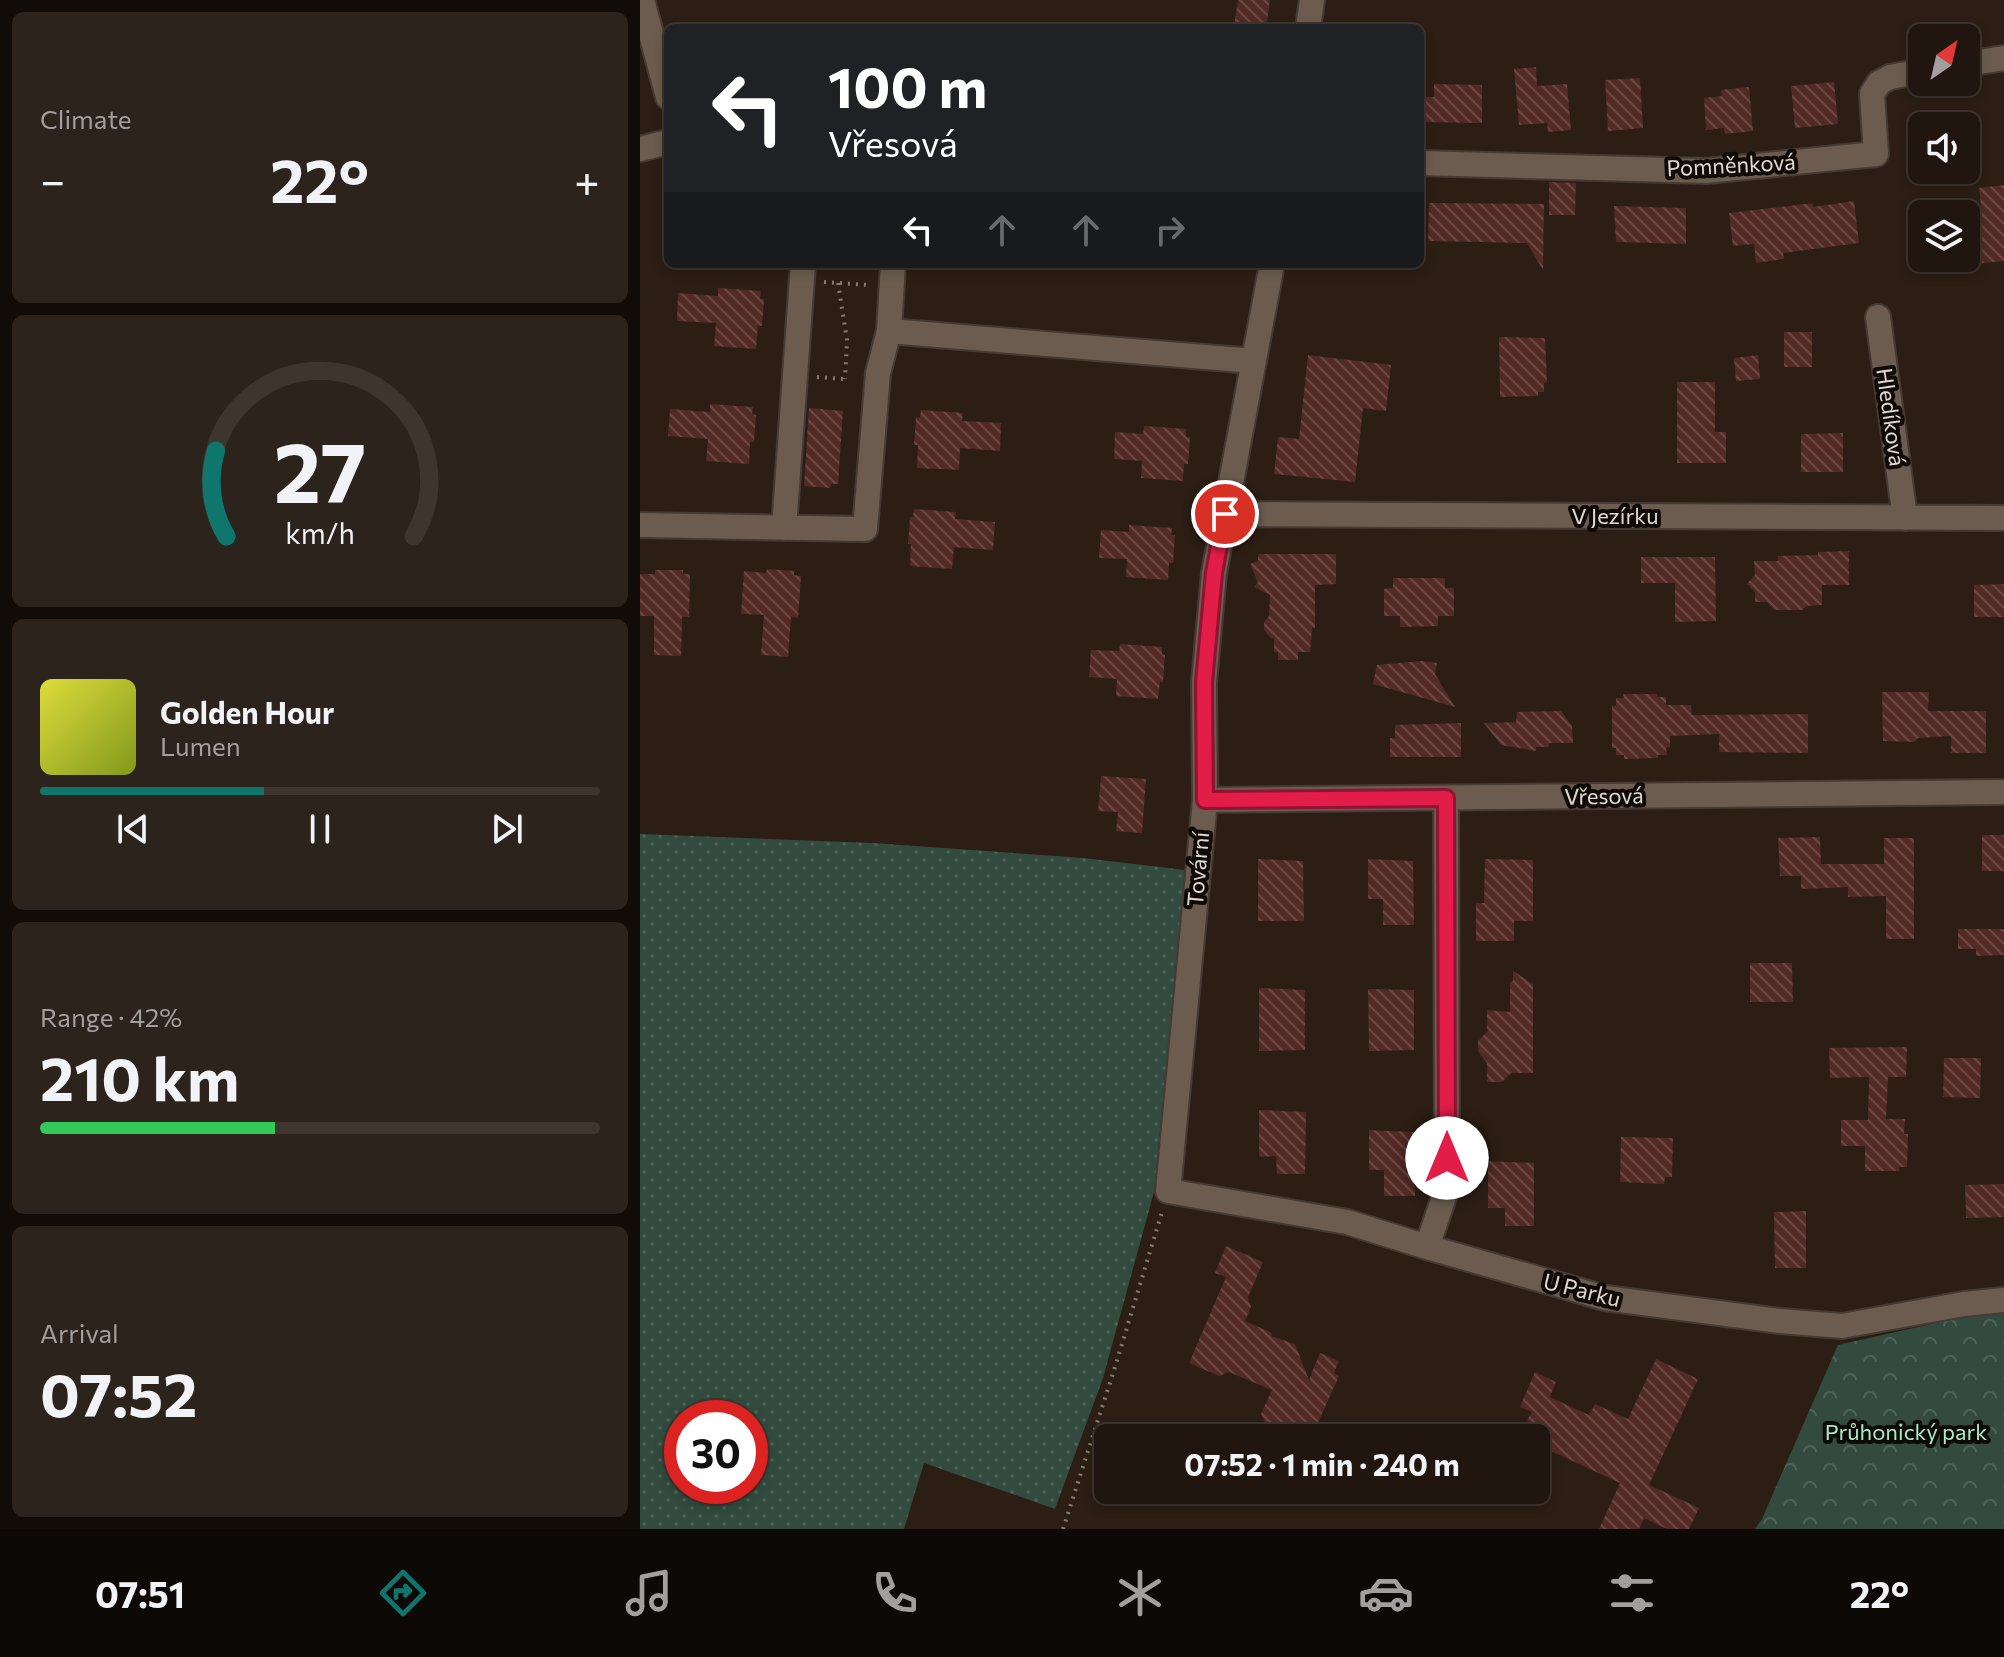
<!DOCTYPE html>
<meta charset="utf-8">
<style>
body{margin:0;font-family:Commissioner,sans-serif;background:#2d231d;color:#f1f3f6;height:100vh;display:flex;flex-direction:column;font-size:30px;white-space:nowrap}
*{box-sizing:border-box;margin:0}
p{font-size:26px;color:#a29f9e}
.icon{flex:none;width:44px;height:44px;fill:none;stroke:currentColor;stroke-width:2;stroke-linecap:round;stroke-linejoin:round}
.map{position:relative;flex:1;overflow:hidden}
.panel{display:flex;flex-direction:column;gap:12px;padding:12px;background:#120c08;width:640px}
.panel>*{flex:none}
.guide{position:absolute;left:24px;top:24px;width:760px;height:244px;border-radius:12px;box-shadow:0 4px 12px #0003,0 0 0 2px #3e352f;background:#202124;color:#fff;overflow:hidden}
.needle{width:52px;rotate:34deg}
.tools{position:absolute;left:1268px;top:24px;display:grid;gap:16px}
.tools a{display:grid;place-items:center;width:72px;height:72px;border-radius:12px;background:#21160f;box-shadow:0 4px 12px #0003,0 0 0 2px #3e352f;font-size:40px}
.speed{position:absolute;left:24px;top:1400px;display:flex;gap:16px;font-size:40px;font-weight:700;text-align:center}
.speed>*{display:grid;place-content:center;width:104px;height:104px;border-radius:50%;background:#21160f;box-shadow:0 4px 12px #0003,0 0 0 2px #3e352f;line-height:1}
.speed .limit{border:12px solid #d22;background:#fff;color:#111}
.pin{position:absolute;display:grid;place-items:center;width:68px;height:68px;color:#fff;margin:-34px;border:4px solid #fff;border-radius:50%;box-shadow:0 2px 8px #0007}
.me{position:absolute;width:88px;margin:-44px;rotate:0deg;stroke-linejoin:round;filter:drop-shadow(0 0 6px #0008)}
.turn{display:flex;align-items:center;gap:28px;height:168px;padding:0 32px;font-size:36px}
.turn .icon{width:104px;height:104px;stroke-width:2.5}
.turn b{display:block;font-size:56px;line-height:68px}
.lanes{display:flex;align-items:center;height:76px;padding:0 32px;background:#0003;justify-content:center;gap:40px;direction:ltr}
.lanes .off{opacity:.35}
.big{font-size:60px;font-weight:700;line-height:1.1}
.panel .card{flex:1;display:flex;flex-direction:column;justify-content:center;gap:12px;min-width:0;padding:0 28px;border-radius:12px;background:#2d231d}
.panel .dial{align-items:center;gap:0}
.dial svg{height:208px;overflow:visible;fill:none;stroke:#3e352f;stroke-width:7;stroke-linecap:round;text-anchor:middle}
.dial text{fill:#f1f3f6;stroke:none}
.song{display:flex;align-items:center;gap:24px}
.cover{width:96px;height:96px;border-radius:12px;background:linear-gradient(135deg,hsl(60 70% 55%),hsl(70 70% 35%))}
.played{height:8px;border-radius:4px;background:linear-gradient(90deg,#0f766e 40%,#3e352f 40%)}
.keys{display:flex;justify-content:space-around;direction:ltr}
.heat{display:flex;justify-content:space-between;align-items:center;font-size:44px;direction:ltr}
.charge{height:12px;border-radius:6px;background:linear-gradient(90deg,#34c759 42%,#3e352f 0)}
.trip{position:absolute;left:454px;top:1424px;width:456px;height:80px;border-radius:12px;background:#21160f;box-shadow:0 4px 12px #0003,0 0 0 2px #3e352f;font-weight:700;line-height:80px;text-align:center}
.menu{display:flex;height:128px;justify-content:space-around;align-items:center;background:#0d0906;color:#a29f9e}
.menu .icon{width:56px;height:56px}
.menu .current{color:#0f766e}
.menu b{font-size:36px;color:#f1f3f6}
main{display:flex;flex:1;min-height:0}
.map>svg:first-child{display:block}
.grass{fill:url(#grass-dots);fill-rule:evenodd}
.park{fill:url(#park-crowns)}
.building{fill:url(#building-back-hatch)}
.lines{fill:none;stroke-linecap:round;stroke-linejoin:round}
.minor-casing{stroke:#453a34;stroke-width:28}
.path{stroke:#867a71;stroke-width:4;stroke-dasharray:2 6;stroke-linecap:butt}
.minor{stroke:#6b5c4f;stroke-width:24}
.route-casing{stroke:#92132f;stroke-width:20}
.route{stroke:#e11d48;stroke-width:14}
.labels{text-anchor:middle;stroke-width:8;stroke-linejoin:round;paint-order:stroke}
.street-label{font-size:22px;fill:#e2d8d1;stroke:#100a06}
.park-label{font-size:22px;fill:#a4efc8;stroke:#100a06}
</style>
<main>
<section class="panel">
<div class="card"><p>Climate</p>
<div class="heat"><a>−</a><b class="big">22°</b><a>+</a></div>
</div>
<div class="card dial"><svg viewBox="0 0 100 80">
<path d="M14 69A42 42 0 1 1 86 69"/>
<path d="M14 69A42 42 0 0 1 10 36" stroke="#0f766e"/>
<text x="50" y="56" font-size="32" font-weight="700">27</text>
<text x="50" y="72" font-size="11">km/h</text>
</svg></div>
<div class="card">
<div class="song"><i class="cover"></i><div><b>Golden Hour</b><p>Lumen</p></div></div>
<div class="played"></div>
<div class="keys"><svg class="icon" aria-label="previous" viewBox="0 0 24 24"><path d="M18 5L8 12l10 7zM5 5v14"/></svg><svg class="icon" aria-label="pause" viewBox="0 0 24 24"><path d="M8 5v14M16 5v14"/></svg><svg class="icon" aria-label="next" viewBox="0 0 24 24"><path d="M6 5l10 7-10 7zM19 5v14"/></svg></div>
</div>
<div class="card"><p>Range · 42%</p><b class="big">210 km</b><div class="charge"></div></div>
<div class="card"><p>Arrival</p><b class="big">07:52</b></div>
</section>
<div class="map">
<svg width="1364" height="1529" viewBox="0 0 1364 1529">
<defs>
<pattern id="grass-dots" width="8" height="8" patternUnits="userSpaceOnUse" patternTransform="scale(2)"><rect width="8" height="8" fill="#324b3e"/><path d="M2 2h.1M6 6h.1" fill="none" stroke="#4f6459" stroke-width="1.8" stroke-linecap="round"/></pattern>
<pattern id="park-crowns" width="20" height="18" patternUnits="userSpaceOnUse" patternTransform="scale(2)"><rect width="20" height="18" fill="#324b3e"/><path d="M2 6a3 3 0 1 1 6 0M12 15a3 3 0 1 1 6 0" fill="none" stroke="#4f6459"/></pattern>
<pattern id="building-back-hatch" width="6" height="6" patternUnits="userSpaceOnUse" patternTransform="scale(2)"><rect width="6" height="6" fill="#532a25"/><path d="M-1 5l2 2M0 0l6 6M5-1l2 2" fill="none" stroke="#6b4844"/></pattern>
</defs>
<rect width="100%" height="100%" fill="#2c1e14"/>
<path class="grass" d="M0,834L233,843L443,858L545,870L514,1192L463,1378L415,1509L284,1463L264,1529H0ZM42,1418H110V1486H42Z"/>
<path class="park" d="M1364,1313V1529H1115L1122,1519L1198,1345L1327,1316Z"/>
<path class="building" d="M598,0H630L626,28L594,26Z
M896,67L897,86L927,84L931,130L908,132L907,123L879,125L874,69Z
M1000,78L1003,128L968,131L965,80Z
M1194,82L1198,124L1155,128L1151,86Z
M794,84L842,85V123L781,122V97H794Z
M1109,87L1113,131L1085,134L1084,128L1066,130L1064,98L1082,96L1081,90Z
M909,182L936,183L935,215H909Z
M1364,185V261L1326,265V216L1342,214L1339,188Z
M1214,201L1219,243L1143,253L1144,259L1116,263L1114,244L1093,246L1089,213L1173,203V207Z
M789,203L904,204L903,270L887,243L788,241Z
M974,206L1046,208V244L976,242Z
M78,288L121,291L120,299H124L122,326H118L116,349L74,346L76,323L37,321L38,293L78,296Z
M1144,332H1172V367H1144Z
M859,337L905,338L907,383H904V392H898V396L860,397Z
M668,355L751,365L746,411L723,408L715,482L634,474L638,437L659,439Z
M1118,355L1120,379L1096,381L1094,358Z
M1037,382H1075V432H1086V463H1037Z
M70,404L113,407L112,414L116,415L114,442H110L109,464L66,461L68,439L28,436L30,409L70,412Z
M169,408L203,411L198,484H191L190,488L164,486Z
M281,410L323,413L322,421L361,423L360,451L320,448L319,470L277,468L278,445H274L276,417L280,418Z
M504,426L546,429V437H550L548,464H544L543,481L501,478L502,461L474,459L475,432L503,434Z
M1203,433V472H1161V434Z
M274,509L316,512L315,519L355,522L353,550L314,547L312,569L270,566L271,544H268L270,517H273Z
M489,525L532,528L531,535H535L533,563H529L528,580L486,577L487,559L459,558L461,530L489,532Z
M1209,551V585H1182V605L1167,606L1162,610H1134L1127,602H1115V592L1107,584L1115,575L1114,561H1138V556L1178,555V552Z
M618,554H696V584L675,585V628H672L670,652H658V660H638V652H634V638H631L624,630V622L629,616L630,595L614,587L618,582L610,564L618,561Z
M1001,557H1075L1076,621L1035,622V583H1001Z
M127,569L154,571V575L161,576L158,618L151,617L148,657L121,655L124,615L101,614L104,571L126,573Z
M15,570H43V574H50L49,617H42L41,656L14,655V616H0V574H15Z
M753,578H805V588H814V616H798V626L760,627V616H744V589L753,588Z
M1364,584V617H1334V585Z
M480,644L522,647V654L525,655L523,682H520L518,699L476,696L477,679L449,677L451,650L479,651Z
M782,661L797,663L795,674L815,707L733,684L737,665Z
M1242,692H1289L1288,711H1346V753H1311V736L1278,738L1274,742L1243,741Z
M983,694H1017V697H1026V705H1051L1052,715L1168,714V753L1079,752V734L1055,735L1030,736V747L1026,748L1027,755H1018V758L984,759V755H976V748H972V706H976V698H984Z
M921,711L932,726L933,743H909V747H896V751L861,745L844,723L876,722L877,712Z
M821,723V757H750V738H755V725Z
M461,776L506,779L502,833L476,831L478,812L458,811Z
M1342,835H1364V871H1342Z
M1180,837L1181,864H1244V838H1274V939H1246V896L1208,897V887L1161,889V876H1140L1138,838Z
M618,859L663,861L664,921H618Z
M728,859L773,861L774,925H743V899H728Z
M845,859L893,860V921H874V941H836V903H844Z
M1318,929H1364V955L1336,956V949H1318Z
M1110,963H1152L1153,1002H1110Z
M873,971L893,984V1073H871L862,1082H847V1063L838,1051V1041L847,1032V1010L870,1012V982L873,981Z
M619,988L665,990V1050L619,1051Z
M728,989L774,990V1050L729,1051Z
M1267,1047L1266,1077H1248L1246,1119H1265L1264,1134H1268L1267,1167H1259V1171H1225V1146H1201V1120H1228L1229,1077L1190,1078L1189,1048Z
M1304,1058H1341L1340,1098L1303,1097Z
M619,1110L666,1112L665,1174H637L636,1156L619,1157Z
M729,1130L774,1132L775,1196H744V1170H729Z
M981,1137L1033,1138L1032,1177H1025L1024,1184L980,1182Z
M848,1161L894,1163V1226H865V1208H848Z
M1364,1184V1217L1326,1218L1325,1185Z
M1166,1211V1268H1135L1134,1212Z
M586,1246L623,1262L608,1297L611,1307L605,1321L632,1333L631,1336L655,1344L669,1380L680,1353L699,1361L694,1373L699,1376L671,1438L665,1427L643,1436L628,1429L621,1414L632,1390L589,1372L579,1376L549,1363L586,1277L575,1273Z
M1016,1359L1058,1379L1009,1485L1059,1508L1049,1529H1027L1004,1518L999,1529H959L980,1483L896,1444V1438H888L894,1424L887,1420L892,1412L880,1407L895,1372L916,1382L910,1397L949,1415L955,1404L988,1419Z"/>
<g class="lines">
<g class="minor-casing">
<path id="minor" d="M2,0L28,97
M668,28L672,0
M1326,64L1364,58
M0,149L28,142
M780,163L1066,171L1236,154L1232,94L1239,83L1250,77L1282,71
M632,264L574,573L564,682L565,800L528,1191L707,1222L787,1247L965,1298L1140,1321L1202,1326L1324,1304L1364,1300
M1238,317L1265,518
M249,331L253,264
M585,514L1364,518
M0,525L225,529L238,373L249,331L614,361
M144,528L163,264
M565,800L1364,792
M787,1247L807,1188L806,798"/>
</g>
<path class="path" d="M184,282L228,285
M198,283L207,340L205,379
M177,377L204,379
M423,1529L475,1367L522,1212"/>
<use href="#minor" class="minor"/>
</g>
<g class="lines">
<g class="route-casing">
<path id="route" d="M585,514L574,573L564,682L565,800L806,798L807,1158"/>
</g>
<use href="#route" class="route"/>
</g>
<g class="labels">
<g class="street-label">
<text transform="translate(1091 165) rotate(-3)" y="8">Pomněnková</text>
<text transform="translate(1251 417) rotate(82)" y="8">Hledíková</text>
<text x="975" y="524">V Jezírku</text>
<text transform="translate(964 796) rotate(-1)" y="8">Vřesová</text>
<text transform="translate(558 869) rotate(-85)" y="8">Tovární</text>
<text transform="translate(942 1290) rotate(14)" y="8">U Parku</text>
</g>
<g class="park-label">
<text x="1266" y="1440">Průhonický park</text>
</g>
</g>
</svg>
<div class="tools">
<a><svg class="needle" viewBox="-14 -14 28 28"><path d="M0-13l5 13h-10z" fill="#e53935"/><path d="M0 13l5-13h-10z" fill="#a29f9e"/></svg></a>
<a><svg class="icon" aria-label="sound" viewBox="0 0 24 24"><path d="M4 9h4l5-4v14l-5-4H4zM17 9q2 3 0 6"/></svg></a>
<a><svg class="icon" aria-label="layers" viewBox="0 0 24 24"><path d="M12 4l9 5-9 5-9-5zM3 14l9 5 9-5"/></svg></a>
</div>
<div class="speed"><div class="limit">30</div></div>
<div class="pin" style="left:585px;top:514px;background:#d93025"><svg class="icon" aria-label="arrive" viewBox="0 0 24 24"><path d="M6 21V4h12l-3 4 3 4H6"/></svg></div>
<svg class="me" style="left:807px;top:1158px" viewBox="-20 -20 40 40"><circle r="19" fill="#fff"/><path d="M0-13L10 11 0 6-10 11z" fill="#e11d48"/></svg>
<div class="trip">07:52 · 1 min · 240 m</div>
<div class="guide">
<div class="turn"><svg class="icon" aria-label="left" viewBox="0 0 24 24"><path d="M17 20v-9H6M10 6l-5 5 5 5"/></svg><div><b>100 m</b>Vřesová</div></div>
<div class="lanes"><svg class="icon" aria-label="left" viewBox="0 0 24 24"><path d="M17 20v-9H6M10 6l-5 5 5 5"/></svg><svg class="icon off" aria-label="ahead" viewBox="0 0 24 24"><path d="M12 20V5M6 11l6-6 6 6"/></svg><svg class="icon off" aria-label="ahead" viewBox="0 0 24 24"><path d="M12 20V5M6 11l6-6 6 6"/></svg><svg class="icon off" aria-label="right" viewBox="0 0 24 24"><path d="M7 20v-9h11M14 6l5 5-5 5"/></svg></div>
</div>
</div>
</main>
<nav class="menu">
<b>07:51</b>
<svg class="icon current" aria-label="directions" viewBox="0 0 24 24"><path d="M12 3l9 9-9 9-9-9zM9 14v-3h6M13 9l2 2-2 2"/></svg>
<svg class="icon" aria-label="music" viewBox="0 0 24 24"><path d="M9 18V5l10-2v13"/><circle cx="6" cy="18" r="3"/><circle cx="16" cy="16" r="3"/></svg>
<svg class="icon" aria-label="phone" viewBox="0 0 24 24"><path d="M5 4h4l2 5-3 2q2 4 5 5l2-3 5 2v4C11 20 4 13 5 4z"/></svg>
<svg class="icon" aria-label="climate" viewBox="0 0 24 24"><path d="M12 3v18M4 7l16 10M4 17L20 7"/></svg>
<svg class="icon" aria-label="car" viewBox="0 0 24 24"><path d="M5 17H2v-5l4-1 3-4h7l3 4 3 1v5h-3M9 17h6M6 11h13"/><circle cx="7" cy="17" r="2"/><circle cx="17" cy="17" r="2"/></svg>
<svg class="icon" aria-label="filters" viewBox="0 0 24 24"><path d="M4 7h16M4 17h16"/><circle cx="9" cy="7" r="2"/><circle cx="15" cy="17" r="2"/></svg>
<b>22°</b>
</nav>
